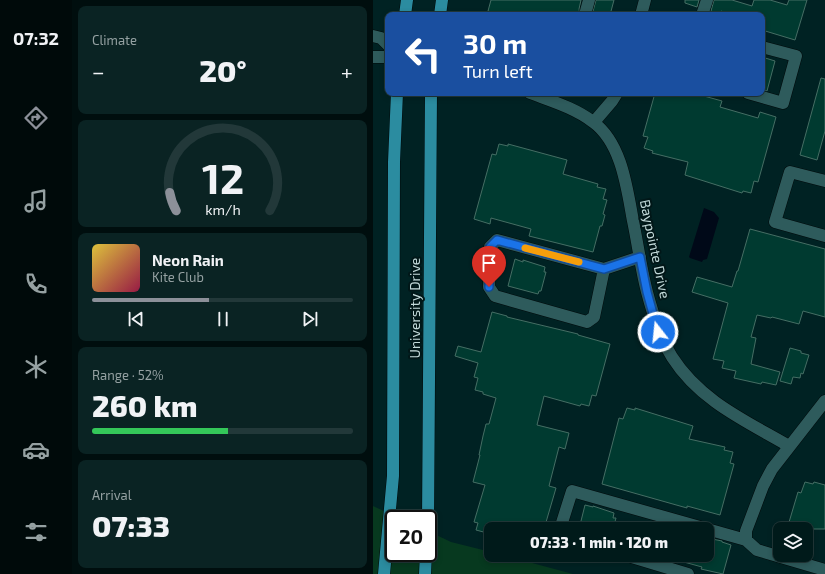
<!DOCTYPE html>
<meta charset="utf-8">
<style>
body{margin:0;font-family:"Exo 2",sans-serif;background:#0a2323;color:#f1f3f6;height:100vh;display:flex;flex-direction:column;font-size:15px;white-space:nowrap}
*{box-sizing:border-box;margin:0}
p{font-size:13px;color:#95a1a2}
.icon{flex:none;width:22px;height:22px;fill:none;stroke:currentColor;stroke-width:2;stroke-linecap:round;stroke-linejoin:round}
.map{position:relative;flex:1;overflow:hidden}
.sheet{display:flex;flex-direction:column;gap:6px;padding:6px;background:#000e0e;width:301px}
.sheet>*{flex:none}
.guide{position:absolute;left:12px;top:12px;width:380px;height:84px;border-radius:8px;box-shadow:0 2px 6px #0003,0 0 0 1px #223839;background:#1a4fa0;color:#fff;overflow:hidden}
.buttons{position:absolute;left:400px;top:522px;display:grid;gap:8px}
.buttons a{display:grid;place-items:center;width:40px;height:40px;border-radius:8px;background:#001a1a;box-shadow:0 2px 6px #0003,0 0 0 1px #223839;font-size:20px}
.speed{position:absolute;left:12px;top:510px;display:flex;gap:8px;font-size:20px;font-weight:700;text-align:center}
.speed>*{display:grid;place-content:center;width:52px;height:52px;border-radius:50%;background:#001a1a;box-shadow:0 2px 6px #0003,0 0 0 1px #223839;line-height:1}
.speed .limit{border:2px solid #111;border-radius:6px;background:#fff;color:#111}
.pin{position:absolute;display:grid;place-items:center;width:34px;height:34px;color:#fff;margin:-41px -17px;border-radius:50% 50% 50% 0;rotate:-45deg;box-shadow:0 0 4px #0007}
.pin .icon{rotate:45deg}
.me{position:absolute;width:44px;margin:-22px;rotate:344deg;stroke-linejoin:round;filter:drop-shadow(0 0 3px #0008)}
.turn{display:flex;align-items:center;gap:14px;height:84px;padding:0 12px;font-size:18px}
.turn .icon{width:52px;height:52px;stroke-width:2.5}
.turn b{display:block;font-size:28px;line-height:34px}
.big{font-size:30px;font-weight:800;line-height:1.1}
.sheet .card{flex:1;display:flex;flex-direction:column;justify-content:center;gap:6px;min-width:0;padding:0 14px;border-radius:8px;background:#0a2323}
.sheet .dial{align-items:center;gap:0}
.dial svg{height:104px;overflow:visible;fill:none;stroke:#223839;stroke-width:7;stroke-linecap:round;text-anchor:middle}
.dial text{fill:#f1f3f6;stroke:none}
.song{display:flex;align-items:center;gap:12px}
.cover{width:48px;height:48px;border-radius:6px;background:linear-gradient(135deg,hsl(50 70% 55%),hsl(340 70% 35%))}
.played{height:4px;border-radius:2px;background:linear-gradient(90deg,#8c9099 45%,#223839 45%)}
.keys{display:flex;justify-content:space-around;direction:ltr}
.heat{display:flex;justify-content:space-between;align-items:center;font-size:22px;direction:ltr}
.charge{height:6px;border-radius:3px;background:linear-gradient(90deg,#34c759 52%,#223839 0)}
.trip{position:absolute;left:111px;top:522px;width:230px;height:40px;border-radius:8px;background:#001a1a;box-shadow:0 2px 6px #0003,0 0 0 1px #223839;font-weight:800;line-height:40px;text-align:center}
main{display:flex;flex:1;min-height:0}
.tabs{display:flex;flex-direction:column;width:72px;justify-content:space-around;align-items:center;background:#000a0a;color:#95a1a2}
.tabs .icon{width:28px;height:28px}
.tabs .selected{color:#8c9099}
.tabs b{font-size:18px;color:#f1f3f6}
.map>svg:first-child{display:block}
.green{fill:#07391f}
.water{fill:#000918}
.building{fill:#003a30;stroke:#456e64}
.lines{fill:none;stroke-linecap:round;stroke-linejoin:round}
.minor-casing{stroke:#000a0b;stroke-width:13}
.major-casing{stroke:#000a0b;stroke-width:13}
.minor{stroke:#2e5b5c;stroke-width:12}
.major{stroke:#2b8ca0;stroke-width:12}
.route-casing{stroke:#114b97;stroke-width:10}
.route{stroke:#1a73e8;stroke-width:7}
.slow{stroke:#f59e0b;stroke-width:7}
.labels{text-anchor:middle;stroke-width:4;stroke-linejoin:round;paint-order:stroke}
.street-label{font-size:14px;fill:#c2d9d9;stroke:#011718}
</style>
<main>
<nav class="tabs">
<b>07:32</b>
<svg class="icon selected" aria-label="directions" viewBox="0 0 24 24"><path d="M12 3l9 9-9 9-9-9zM9 14v-3h6M13 9l2 2-2 2"/></svg>
<svg class="icon" aria-label="music" viewBox="0 0 24 24"><path d="M9 18V5l10-2v13"/><circle cx="6" cy="18" r="3"/><circle cx="16" cy="16" r="3"/></svg>
<svg class="icon" aria-label="phone" viewBox="0 0 24 24"><path d="M5 4h4l2 5-3 2q2 4 5 5l2-3 5 2v4C11 20 4 13 5 4z"/></svg>
<svg class="icon" aria-label="climate" viewBox="0 0 24 24"><path d="M12 3v18M4 7l16 10M4 17L20 7"/></svg>
<svg class="icon" aria-label="car" viewBox="0 0 24 24"><path d="M5 17H2v-5l4-1 3-4h7l3 4 3 1v5h-3M9 17h6M6 11h13"/><circle cx="7" cy="17" r="2"/><circle cx="17" cy="17" r="2"/></svg>
<svg class="icon" aria-label="filters" viewBox="0 0 24 24"><path d="M4 7h16M4 17h16"/><circle cx="9" cy="7" r="2"/><circle cx="15" cy="17" r="2"/></svg>
</nav>
<section class="sheet">
<div class="card"><p>Climate</p>
<div class="heat"><a>−</a><b class="big">20°</b><a>+</a></div>
</div>
<div class="card dial"><svg viewBox="0 0 100 80">
<path d="M14 69A42 42 0 1 1 86 69"/>
<path d="M14 69A42 42 0 0 1 9 55" stroke="#8c9099"/>
<text x="50" y="56" font-size="32" font-weight="700">12</text>
<text x="50" y="72" font-size="11">km/h</text>
</svg></div>
<div class="card">
<div class="song"><i class="cover"></i><div><b>Neon Rain</b><p>Kite Club</p></div></div>
<div class="played"></div>
<div class="keys"><svg class="icon" aria-label="previous" viewBox="0 0 24 24"><path d="M18 5L8 12l10 7zM5 5v14"/></svg><svg class="icon" aria-label="pause" viewBox="0 0 24 24"><path d="M8 5v14M16 5v14"/></svg><svg class="icon" aria-label="next" viewBox="0 0 24 24"><path d="M6 5l10 7-10 7zM19 5v14"/></svg></div>
</div>
<div class="card"><p>Range · 52%</p><b class="big">260 km</b><div class="charge"></div></div>
<div class="card"><p>Arrival</p><b class="big">07:33</b></div>
</section>
<div class="map">
<svg width="452" height="574" viewBox="0 0 452 574">
<rect width="100%" height="100%" fill="#002223"/>
<path class="green" d="M0,506L28,519H21V553H55V531L78,542L118,552V555H129L200,574H0Z"/>
<path class="water" d="M331,208L341,212L346,218L334,259L330,260L329,262L317,258L316,257Z"/>
<path class="building" d="M118,0H208L206,9L207,15H128L115,11Z
M223,0H241L237,15H219Z
M312,0H326L324,7L312,3Z
M341,0H359L379,6L381,0H397L414,5L416,0H434L422,40L389,30V15H360L348,11L347,14L338,11Z
M389,57L402,61L394,91L389,89Z
M448,78L452,79V131L444,160L427,155Z
M282,93H320L349,101L347,107L385,118L387,112L403,117L385,182L381,181L378,193L370,191L369,193L312,175L315,162L279,153L280,151L271,148L275,137L270,136Z
M126,144L135,146V144L194,160L190,174L225,184L224,187L233,189L230,199L234,200L230,214L232,215L229,226H227L220,252L156,236L158,229L118,218L117,224L101,219L119,154L123,155Z
M377,229L452,249V317L430,311L426,324L399,317L398,318L384,315L378,337L383,338L378,364L407,372L403,385L389,382L388,384L361,378L363,371L349,368L351,361L340,359L355,303L319,292L324,277L359,287L364,271H365Z
M142,259L150,262V260L172,267L171,272H173L168,291H166L165,294L135,286Z
M119,312L134,316V317L205,334V335L237,344L223,396L219,395L216,406L208,404L207,406L171,396L164,425L196,433L192,449L186,447L176,486L183,488L171,529H118V534L103,530L105,523L101,522L112,485L100,482L107,455H106L110,436L113,424H116L123,398L110,394V392L102,390L105,378L101,377L105,363L82,356L85,346L108,352Z
M417,348L428,351V353L436,355L430,374L428,373L427,378L420,377L418,384L407,381Z
M254,408L262,410V408L320,426L316,439L352,447L351,450L360,452L357,463L361,464L347,515L314,506V508L229,484L246,418L250,419Z
M432,482L440,484L441,482L452,485V529H414L425,492L428,493Z
M212,505L220,507V506L241,513L240,518H243L240,529H206Z
M334,538L349,541V542L358,545L350,574L328,569L329,567L300,559V555H334Z"/>
<g class="lines">
<g class="minor-casing">
<path id="minor" d="M213,11L216,0
M268,15L272,0
M329,15L334,0
M0,36L8,38L15,45
M0,57H15
M157,93C178,101 202,108 220,122C249,143 254,189 260,221C265,245 268,269 274,292C280,315 287,337 299,357C327,401 373,421 416,446
M375,93L410,103L423,56L389,47
M221,122L239,101L244,93
M452,181L417,172L402,222L452,236
M231,269L221,317L214,322L122,296L116,287L117,247L124,240L231,269L267,257
M452,401L399,469L390,486L373,531V540L384,550L452,570
M187,529L199,491L373,540
M252,555L315,574"/>
</g>
<g class="major-casing">
<path id="major" d="M32,15L34,0
M67,15L69,0
M55,524L58,93
M11,574L20,476L21,162L24,93
M52,574L53,553"/>
</g>
<use href="#minor" class="minor"/>
<use href="#major" class="major"/>
</g>
<g class="lines">
<g class="route-casing">
<path id="route" d="M116,287L117,247L124,240L231,269L267,257L274,292L285,332"/>
</g>
<use href="#route" class="route"/>
<path class="slow" d="M152,248L206,262"/>
</g>
<g class="labels">
<g class="street-label">
<text transform="translate(282 249) rotate(78)" y="5">Baypointe Drive</text>
<text transform="translate(42 308) rotate(-90)" y="5">University Drive</text>
</g>
</g>
</svg>
<div class="buttons">
<a><svg class="icon" aria-label="layers" viewBox="0 0 24 24"><path d="M12 4l9 5-9 5-9-5zM3 14l9 5 9-5"/></svg></a>
</div>
<div class="speed"><div class="limit">20</div></div>
<div class="pin" style="left:116px;top:287px;background:#d93025"><svg class="icon" aria-label="arrive" viewBox="0 0 24 24"><path d="M6 21V4h12l-3 4 3 4H6"/></svg></div>
<svg class="me" style="left:285px;top:332px" viewBox="-20 -20 40 40"><circle r="17" fill="#1a73e8" stroke="#fff" stroke-width="3"/><path d="M0-11L8 9 0 5-8 9z" fill="#fff"/></svg>
<div class="trip">07:33 · 1 min · 120 m</div>
<div class="guide">
<div class="turn"><svg class="icon" aria-label="left" viewBox="0 0 24 24"><path d="M17 20v-9H6M10 6l-5 5 5 5"/></svg><div><b>30 m</b>Turn left</div></div>
</div>
</div>
</main>
